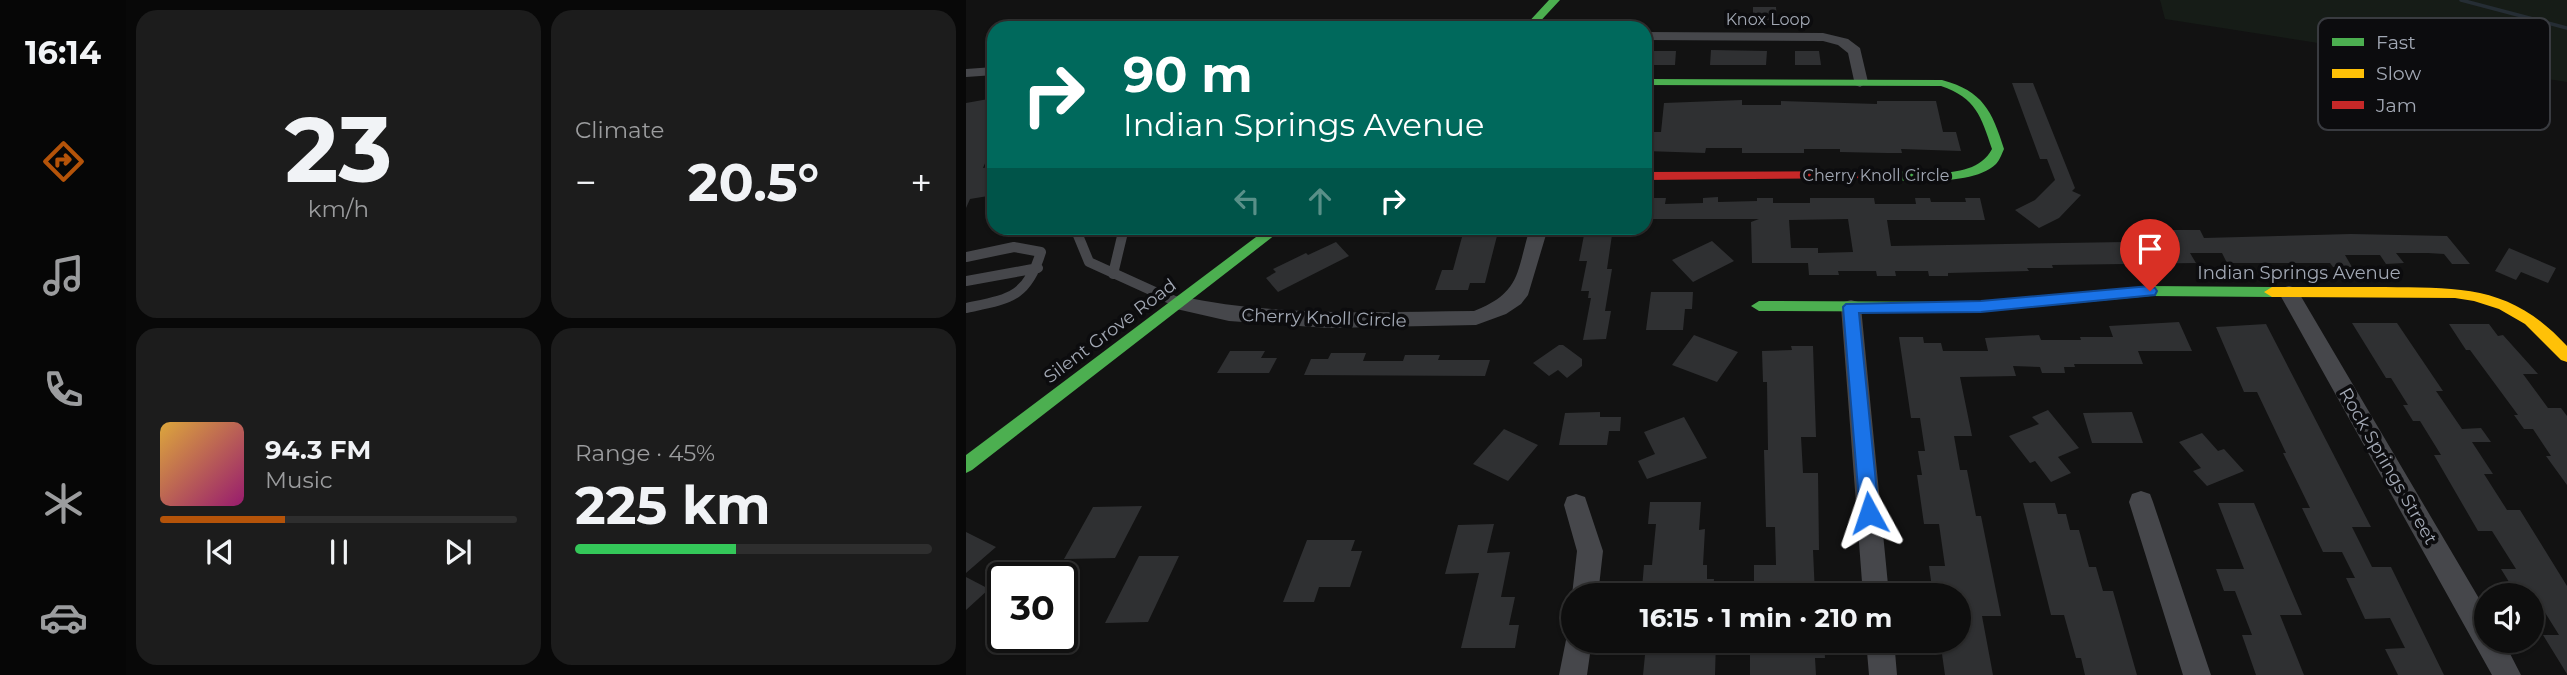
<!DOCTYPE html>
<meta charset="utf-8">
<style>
body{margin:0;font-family:Montserrat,sans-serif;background:#1c1c1c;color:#f1f3f6;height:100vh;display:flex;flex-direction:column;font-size:26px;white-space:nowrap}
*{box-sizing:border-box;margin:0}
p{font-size:23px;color:#9b9c9e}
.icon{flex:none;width:38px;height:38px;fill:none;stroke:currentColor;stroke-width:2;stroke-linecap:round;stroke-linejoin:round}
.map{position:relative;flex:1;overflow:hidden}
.sheet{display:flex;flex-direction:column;gap:10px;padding:10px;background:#080808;width:840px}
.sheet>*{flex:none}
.guide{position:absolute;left:21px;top:21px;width:665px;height:214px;border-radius:21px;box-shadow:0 2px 5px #0004,0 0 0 2px #2e2e2e;background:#00695c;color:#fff;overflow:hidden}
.fabs{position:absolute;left:1508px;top:583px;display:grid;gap:14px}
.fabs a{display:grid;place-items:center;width:70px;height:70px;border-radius:50%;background:#0e0e0e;box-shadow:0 2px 5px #0004,0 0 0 2px #2e2e2e;font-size:35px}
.speed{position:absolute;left:21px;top:562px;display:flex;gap:14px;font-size:35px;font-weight:700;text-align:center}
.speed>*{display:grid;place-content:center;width:91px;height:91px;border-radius:50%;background:#0e0e0e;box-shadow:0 2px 5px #0004,0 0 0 2px #2e2e2e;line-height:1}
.speed .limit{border:4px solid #111;border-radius:10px;background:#fff;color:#111}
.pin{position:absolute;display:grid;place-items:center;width:60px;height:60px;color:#fff;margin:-72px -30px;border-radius:50% 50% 50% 0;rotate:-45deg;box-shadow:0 0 7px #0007}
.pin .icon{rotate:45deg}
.me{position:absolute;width:77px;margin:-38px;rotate:355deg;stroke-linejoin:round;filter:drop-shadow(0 0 5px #0008)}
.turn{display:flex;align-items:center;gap:24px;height:147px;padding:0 21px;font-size:32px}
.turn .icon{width:91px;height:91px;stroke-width:2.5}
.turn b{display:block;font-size:49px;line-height:60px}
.lanes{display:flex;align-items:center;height:66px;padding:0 21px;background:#0003;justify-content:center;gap:35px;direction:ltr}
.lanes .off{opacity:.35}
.big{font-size:52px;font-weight:700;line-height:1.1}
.sheet .widget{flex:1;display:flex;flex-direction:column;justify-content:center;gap:10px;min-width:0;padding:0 24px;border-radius:21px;background:#1c1c1c}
.sheet .dial{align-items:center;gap:0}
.dial b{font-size:91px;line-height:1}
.song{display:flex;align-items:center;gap:21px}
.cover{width:84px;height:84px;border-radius:10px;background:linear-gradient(135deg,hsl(40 70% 55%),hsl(320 70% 35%))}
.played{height:7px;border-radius:4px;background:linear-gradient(90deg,#b45309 35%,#2e2e2e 35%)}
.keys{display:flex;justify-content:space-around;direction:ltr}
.heat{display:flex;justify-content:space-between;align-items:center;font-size:38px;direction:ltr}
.charge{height:10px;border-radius:5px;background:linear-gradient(90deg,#34c759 45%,#2e2e2e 0)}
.sheet .tiles{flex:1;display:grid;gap:10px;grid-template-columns:repeat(2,1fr)}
.trip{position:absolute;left:595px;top:583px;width:410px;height:70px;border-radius:35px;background:#0e0e0e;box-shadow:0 2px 5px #0004,0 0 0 2px #2e2e2e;font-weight:700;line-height:70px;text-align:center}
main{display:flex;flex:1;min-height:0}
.tab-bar{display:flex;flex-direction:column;width:126px;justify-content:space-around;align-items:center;background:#060606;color:#9b9c9e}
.tab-bar .icon{width:49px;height:49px}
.tab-bar .on{color:#b45309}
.tab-bar b{font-size:32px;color:#f1f3f6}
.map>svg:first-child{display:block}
.green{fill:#161c17}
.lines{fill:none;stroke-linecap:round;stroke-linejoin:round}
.stream{stroke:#252d34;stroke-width:3.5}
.building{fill:#2f3032;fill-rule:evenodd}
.lane-far1{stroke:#46474b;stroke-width:8}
.lane{stroke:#46474b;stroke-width:10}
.street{fill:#46474b;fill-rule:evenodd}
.fast{fill:#4caf50;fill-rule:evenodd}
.slow{fill:#ffc107;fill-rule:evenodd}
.jam{fill:#c62828;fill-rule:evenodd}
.route{fill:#1a73e8;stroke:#114b97;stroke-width:2}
.labels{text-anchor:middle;stroke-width:7;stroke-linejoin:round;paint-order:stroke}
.far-street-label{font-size:16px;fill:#a2a8b4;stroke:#0c0c0e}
.street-label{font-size:18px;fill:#a2a8b4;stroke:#0c0c0e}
.key{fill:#0c0c0e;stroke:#393b40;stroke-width:2}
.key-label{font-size:19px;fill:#a2a8b4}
</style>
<main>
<nav class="tab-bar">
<b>16:14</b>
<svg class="icon on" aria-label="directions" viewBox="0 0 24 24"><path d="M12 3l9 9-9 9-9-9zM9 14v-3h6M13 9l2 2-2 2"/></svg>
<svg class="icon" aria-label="music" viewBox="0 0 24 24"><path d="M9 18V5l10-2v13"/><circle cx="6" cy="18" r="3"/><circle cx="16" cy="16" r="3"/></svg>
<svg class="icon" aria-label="phone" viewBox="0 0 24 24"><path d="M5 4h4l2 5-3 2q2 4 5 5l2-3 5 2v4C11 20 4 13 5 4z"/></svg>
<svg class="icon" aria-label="climate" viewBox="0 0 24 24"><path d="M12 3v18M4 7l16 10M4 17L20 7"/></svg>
<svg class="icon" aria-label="car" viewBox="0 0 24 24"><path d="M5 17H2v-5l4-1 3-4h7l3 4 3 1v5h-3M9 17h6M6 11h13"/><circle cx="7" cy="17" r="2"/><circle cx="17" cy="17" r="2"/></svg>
</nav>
<section class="sheet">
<div class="tiles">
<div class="widget dial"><b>23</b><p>km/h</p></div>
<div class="widget"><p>Climate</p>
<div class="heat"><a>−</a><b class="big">20.5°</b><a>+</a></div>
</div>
<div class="widget">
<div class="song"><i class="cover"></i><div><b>94.3 FM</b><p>Music</p></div></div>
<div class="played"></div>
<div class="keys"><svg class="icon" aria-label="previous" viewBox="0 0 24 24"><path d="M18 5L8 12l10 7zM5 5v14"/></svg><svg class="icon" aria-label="pause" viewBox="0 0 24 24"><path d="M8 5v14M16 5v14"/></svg><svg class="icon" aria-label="next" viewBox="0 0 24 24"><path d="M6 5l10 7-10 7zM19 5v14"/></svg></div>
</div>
<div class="widget"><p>Range · 45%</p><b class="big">225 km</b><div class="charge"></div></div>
</div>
</section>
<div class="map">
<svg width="1601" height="675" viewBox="0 0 1601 675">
<rect width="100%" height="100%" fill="#121212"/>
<path class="green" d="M1194,0H1601V82L1199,19Z"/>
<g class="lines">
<path class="stream" d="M1495,0L1601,28"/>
</g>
<path class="building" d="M787,7H810L811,20H787Z
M745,50L801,51L800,65H744Z
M679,51H710L709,65H679Z
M829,51H853L855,65H829Z
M1046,83H1067L1109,188L1106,191L1115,195L1093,218L1073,228L1049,210L1069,200L1089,180L1081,159H1074Z
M28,98V142L17,168L28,166V195L4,199L0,208V103Z
M776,100V105H815V101L911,104V101H970L977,132H990L995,151L935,149L936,153H921L874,152V149H838V153H776V148H740L739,153L679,151L680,132H695L698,103Z
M752,197V202L791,201V198H807V203H844V198H908L909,204H950L949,198H964L965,202H1000L999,198H1014L1019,220H921L925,246L1159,242L1171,241L1169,237L1199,236L1196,230H1234L1238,238L1385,234L1481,236L1504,264H1486L1478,254L1462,253H1430L1438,263L1420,264L1414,255H1379L1386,267H1367L1364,263H1261L1256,253H1224L1230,263L1086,265L1087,268H1061L1063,271L982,273V276H963L962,271H929L930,276H911L910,271H872L873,275H843L842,263H786L785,222L793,219H679V201H684V198H700L699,204L737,203V198ZM882,219L887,252L852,253V248H825L823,220Z
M503,228H533L519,283H504L502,290H469L476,270H487L496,237H500Z
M618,235H646L641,269H646L639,311H645L640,339L617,340L625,298H622L623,291H615L621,261H613Z
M746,241L768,261L727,282L706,260Z
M370,242L383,256L312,292L300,278L310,272L307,269L340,253L342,255Z
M1543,248L1590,268L1582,283L1555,272L1550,280L1529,271Z
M685,292H727L726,309H719L717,330H680Z
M1213,322L1226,351H1172L1177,364H1108L1109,367H1098L1099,373H1076L1074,367L1047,366L1050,376L994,377L1006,436H988L994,470H1001L1010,516H1015L1035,616H1016L1027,675H979L974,640H992V595H977L976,588H966L963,566H979L973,524H958L951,475H956L952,451H959L954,418H945L933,337H957L958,343H975L977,351H1022L1019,338L1073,335L1075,340H1115L1114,337H1147L1143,326Z
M1386,323H1431L1477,391H1470L1496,429L1515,428L1525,442H1506L1527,474H1518L1541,510H1554L1601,586V674L1577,635H1593L1565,590H1548L1535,569H1550L1526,531H1512L1468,455H1475L1454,421H1447L1437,405H1442L1425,378H1420Z
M1300,324L1405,527H1386L1406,567H1425L1478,675H1432L1419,649L1439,648L1424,618L1399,619L1380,578H1389L1376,552H1357L1336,508H1344L1317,453H1320L1291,392H1278L1250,327Z
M1483,324H1523L1532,336L1537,335L1572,374H1557L1582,408H1595L1601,416V485L1580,456H1585L1567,429H1558L1548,415H1552L1504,350H1500Z
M728,335L772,352L751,382L706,365Z
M593,345H597L616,359V366L601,378L592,370L583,376L567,363Z
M825,346H847L850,437H835L837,473H852L853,550H847L849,595H788V565H810L809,527H800L798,450H802L801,382H797L796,351L826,350Z
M264,351H299L295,358H311L303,373H251Z
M365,353H400L397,361H437L439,355H474L472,360H524L519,376L338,375L345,359H362Z
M1082,410L1113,448L1092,457L1105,473L1085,482L1069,461L1064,463L1043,436L1073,424L1066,417Z
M634,412V417H655L654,431H643L641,445H593L599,413Z
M1166,412L1177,443H1126L1117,413Z
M718,417L741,458L681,479L672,461L689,454L678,432Z
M538,429L572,445L542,481L507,464Z
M1236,433L1252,451L1258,449L1278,471L1241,486L1227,471L1235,468L1213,442Z
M684,502H735L733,530L739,529L737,565H741V579H748L747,595H689L690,588H676L678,565H686L690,524H682Z
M1057,503H1089L1092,514H1100L1104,530H1113L1123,567H1130L1137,591H1147L1171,675H1119L1115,658H1110L1098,615H1085Z
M1252,503H1288L1336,615H1314L1338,675H1290L1276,635H1286L1269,591H1258L1250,569H1278Z
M176,506L149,558L98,559L127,507Z
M528,524L521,553L544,552L535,597H549L543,625H553L549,648H495L513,573L479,574L492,525Z
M0,532L30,547L0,573Z
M341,540H389L385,551H396L384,587H353L348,602H317Z
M173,556H213L182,622L139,623Z
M0,577L23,589L0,610Z
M669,640H750L749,675H677L679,655H667Z
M784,640H858L859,658H849L850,675H784Z"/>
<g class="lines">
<path class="lane-far1" d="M0,73L28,71"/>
<path class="lane" d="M109,228L123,262L211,302
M0,257L48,247L75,252C61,298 43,299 0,308
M147,274L158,228
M0,281L72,268"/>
<path class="street" d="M679,32L857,33L882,39L894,48L902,82L894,87L889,85L882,53L872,45L857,41L679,40Z
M564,228H582L562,295L555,304L540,314L510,325L362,328L263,321L206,308L203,303L206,298L213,296C310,317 409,312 508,311C556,292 550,272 564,228Z
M1323,286L1330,288L1521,612V640H1537L1555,675H1526L1313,293L1316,288Z
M885,300L892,302L895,307L923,595H897L875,307L878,302Z
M1175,491L1184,494L1187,502L1245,675H1217L1163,502L1166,494Z
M610,494L619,497L637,551L632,595H607V599L606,595L611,551L598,505L601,497Z
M607,628V640H626L621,675H593L602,630Z
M900,640H928L931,675H903Z"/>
<path class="fast" d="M583,0H594L568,28H557Z
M679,79L976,80C1017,91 1026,111 1038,149C1036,153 1034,160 1030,164C1005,188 933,180 900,179L895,178V172C931,165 1005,189 1026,149C1015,116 1010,98 975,86L679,85Z
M302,228H318L6,470L0,473V455Z
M1184,286L1306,287L1314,292L1306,297L1184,296L1015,312L793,311L785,306L793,301L1015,302Z"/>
<path class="slow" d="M1306,287C1344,287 1381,287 1419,287C1496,288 1545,285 1601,346V362L1595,360L1559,324L1533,309L1508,301L1489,298L1306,297L1298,292Z"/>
<path class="jam" d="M900,171L905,172V178L679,180V172Z"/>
</g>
<path class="route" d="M1184,286L1189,288L1191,291L1189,295L1015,312L893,313L913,513L910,519L903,521L897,519L894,513L877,307L880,304L1015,301Z"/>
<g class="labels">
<g class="far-street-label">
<text x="802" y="25">Knox Loop</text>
<text x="910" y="181">Cherry Knoll Circle</text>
</g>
<g class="street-label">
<text x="1333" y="279">Indian Springs Avenue</text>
<text transform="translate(358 318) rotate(2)" y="6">Cherry Knoll Circle</text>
<text transform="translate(144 331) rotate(-37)" y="6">Silent Grove Road</text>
<text transform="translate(1422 466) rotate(60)" y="6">Rock Springs Street</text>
</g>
</g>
<rect x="1352" y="18" width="232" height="112" rx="10" class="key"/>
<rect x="1366" y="38" width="32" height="8" fill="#4caf50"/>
<rect x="1366" y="69" width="32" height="9" fill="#ffc107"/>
<rect x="1366" y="101" width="32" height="8" fill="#c62828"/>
<g class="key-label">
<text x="1410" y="49">Fast</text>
<text x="1410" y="80">Slow</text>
<text x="1410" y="112">Jam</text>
</g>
</svg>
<div class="fabs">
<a><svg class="icon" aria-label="sound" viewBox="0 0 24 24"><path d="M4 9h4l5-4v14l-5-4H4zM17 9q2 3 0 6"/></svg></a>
</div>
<div class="speed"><div class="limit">30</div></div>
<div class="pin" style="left:1184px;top:291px;background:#d93025"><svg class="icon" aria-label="arrive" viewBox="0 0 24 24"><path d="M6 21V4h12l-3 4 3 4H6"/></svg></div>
<svg class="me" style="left:903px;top:513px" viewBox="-20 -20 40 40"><path d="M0-17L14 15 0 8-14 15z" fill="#1a73e8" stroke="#fff" stroke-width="4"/></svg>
<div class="trip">16:15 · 1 min · 210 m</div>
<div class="guide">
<div class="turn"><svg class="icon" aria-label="right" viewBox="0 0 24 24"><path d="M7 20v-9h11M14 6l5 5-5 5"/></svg><div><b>90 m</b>Indian Springs Avenue</div></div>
<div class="lanes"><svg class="icon off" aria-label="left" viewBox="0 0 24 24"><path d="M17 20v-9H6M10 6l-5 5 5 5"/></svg><svg class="icon off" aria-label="ahead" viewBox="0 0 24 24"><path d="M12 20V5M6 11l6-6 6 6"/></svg><svg class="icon" aria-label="right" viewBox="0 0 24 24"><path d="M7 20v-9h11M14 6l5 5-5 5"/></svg></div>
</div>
</div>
</main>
